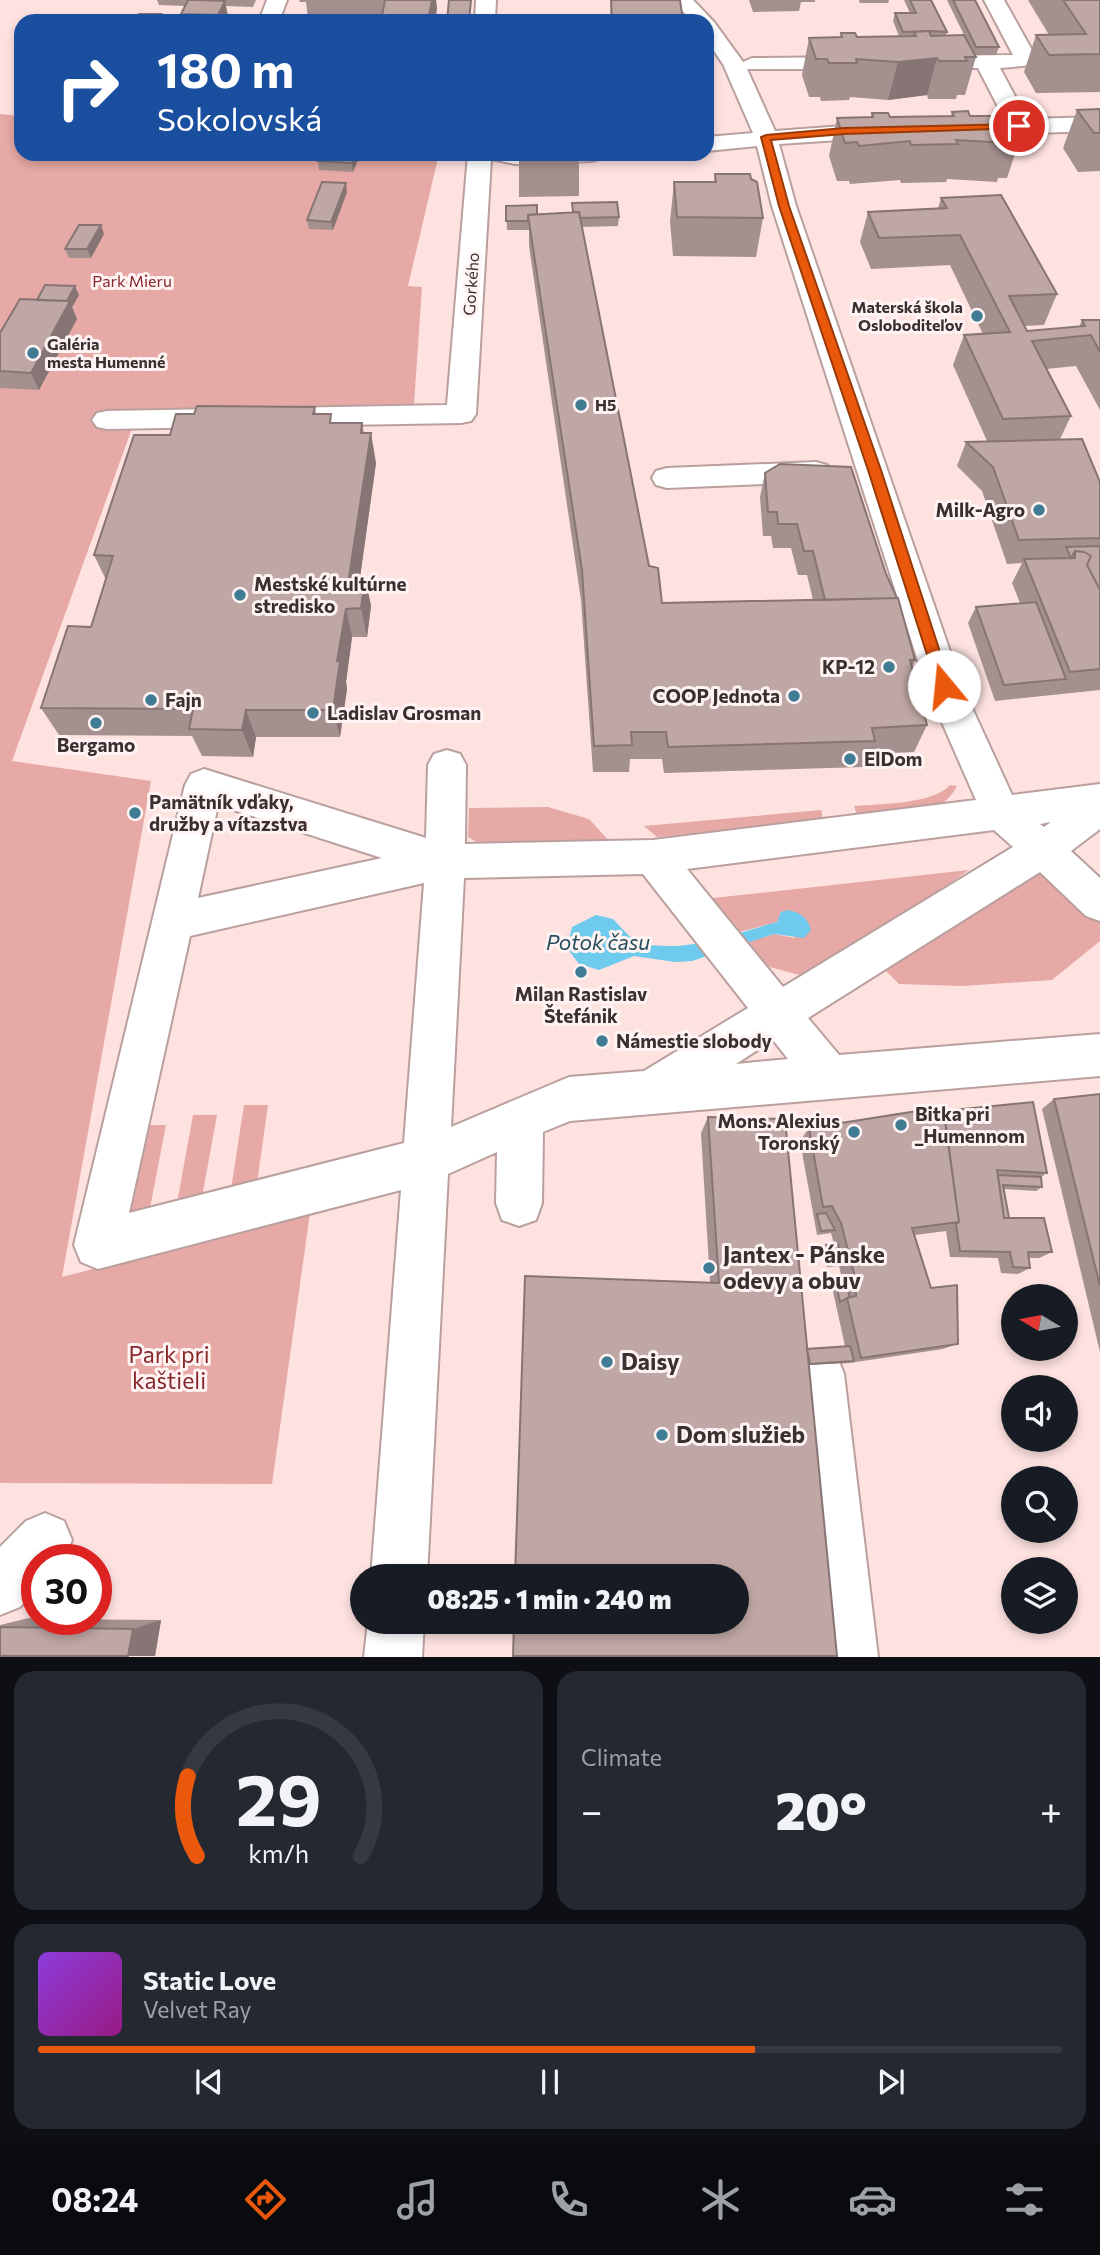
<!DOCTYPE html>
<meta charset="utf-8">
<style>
body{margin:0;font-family:Commissioner,sans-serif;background:#242831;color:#f1f3f6;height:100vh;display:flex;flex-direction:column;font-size:26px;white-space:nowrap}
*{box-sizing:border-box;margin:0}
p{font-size:23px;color:#9ea1a6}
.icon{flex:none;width:38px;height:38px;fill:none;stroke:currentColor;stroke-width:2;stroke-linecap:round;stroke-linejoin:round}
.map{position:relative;height:1657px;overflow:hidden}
.details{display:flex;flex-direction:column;gap:14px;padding:14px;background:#0d0f14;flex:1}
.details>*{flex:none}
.guide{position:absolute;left:14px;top:14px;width:700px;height:147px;border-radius:21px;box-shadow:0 4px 10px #0003;background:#1a4fa0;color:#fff;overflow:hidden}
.needle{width:46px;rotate:280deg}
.controls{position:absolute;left:1001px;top:1284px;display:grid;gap:14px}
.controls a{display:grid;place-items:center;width:77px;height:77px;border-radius:50%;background:#171b24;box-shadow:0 4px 10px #0003;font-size:35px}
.speed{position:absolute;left:21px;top:1544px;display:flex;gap:14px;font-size:35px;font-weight:700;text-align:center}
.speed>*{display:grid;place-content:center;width:91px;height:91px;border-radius:50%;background:#171b24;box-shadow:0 4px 10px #0003;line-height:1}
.speed .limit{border:10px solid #d22;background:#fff;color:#111}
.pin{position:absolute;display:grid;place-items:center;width:60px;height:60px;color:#fff;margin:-30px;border:4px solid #fff;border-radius:50%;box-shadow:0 2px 7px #0007}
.me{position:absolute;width:77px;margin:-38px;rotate:343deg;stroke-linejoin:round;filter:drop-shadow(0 0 5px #0008)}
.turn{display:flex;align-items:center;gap:24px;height:147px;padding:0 28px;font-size:32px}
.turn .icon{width:91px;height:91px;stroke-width:2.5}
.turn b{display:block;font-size:49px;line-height:60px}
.big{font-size:52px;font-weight:800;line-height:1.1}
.details .tile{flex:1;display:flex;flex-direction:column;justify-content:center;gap:10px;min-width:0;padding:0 24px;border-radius:21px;background:#242831}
.details .dial{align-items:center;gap:0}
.dial svg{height:182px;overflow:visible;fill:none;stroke:#363941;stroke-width:7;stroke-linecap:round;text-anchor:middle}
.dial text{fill:#f1f3f6;stroke:none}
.song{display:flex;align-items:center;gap:21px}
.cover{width:84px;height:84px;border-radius:10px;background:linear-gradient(135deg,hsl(270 70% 55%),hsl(310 70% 35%))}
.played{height:7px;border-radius:4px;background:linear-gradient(90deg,#ea580c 70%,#363941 70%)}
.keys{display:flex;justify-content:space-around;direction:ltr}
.heat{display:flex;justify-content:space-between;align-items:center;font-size:38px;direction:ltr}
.details .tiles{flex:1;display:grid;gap:14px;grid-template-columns:1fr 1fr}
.tile:last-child{grid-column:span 2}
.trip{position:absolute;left:350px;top:1564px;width:399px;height:70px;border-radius:35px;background:#171b24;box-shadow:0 4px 10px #0003;font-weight:800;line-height:70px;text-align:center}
.tab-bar{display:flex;height:112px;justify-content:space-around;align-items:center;background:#090b0e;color:#9ea1a6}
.tab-bar .icon{width:49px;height:49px}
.tab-bar .selected{color:#ea580c}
.tab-bar b{font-size:32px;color:#f1f3f6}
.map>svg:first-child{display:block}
.green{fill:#e7a9a5}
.water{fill:#6ecbed}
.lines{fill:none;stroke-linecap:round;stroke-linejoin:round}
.minor-casing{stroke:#b9a09e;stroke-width:4}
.minor{fill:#fff;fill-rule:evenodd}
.wall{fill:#a4908e}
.shaded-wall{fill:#867574}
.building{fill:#bfa7a5;stroke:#867574;stroke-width:2}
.route{fill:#ea580c;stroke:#983908;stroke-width:2}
.poi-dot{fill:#407d94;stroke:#fff4f3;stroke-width:2.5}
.labels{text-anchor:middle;stroke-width:6;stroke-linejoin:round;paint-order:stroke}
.far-park-label{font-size:16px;fill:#87272a;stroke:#fff4f3}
.far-street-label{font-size:16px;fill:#3a3030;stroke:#fff4f3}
.far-poi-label{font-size:16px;font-weight:bold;fill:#3a3030;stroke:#fff4f3;text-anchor:start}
.poi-label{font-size:19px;font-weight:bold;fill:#3a3030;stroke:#fff4f3;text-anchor:start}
.water-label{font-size:21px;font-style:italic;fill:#244d5c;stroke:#fff4f3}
.near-poi-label{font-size:23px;font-weight:bold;fill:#3a3030;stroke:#fff4f3;text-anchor:start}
.near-park-label{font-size:23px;fill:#87272a;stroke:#fff4f3}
</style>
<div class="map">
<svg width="1100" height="1657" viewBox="0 0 1100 1657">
<rect width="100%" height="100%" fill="#fde2e0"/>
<path class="green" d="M0,114L21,116V154H394L438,158L408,286L422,287L414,404L139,409L12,761L151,781L62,1277L310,1213L272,1484L0,1483Z
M950,785L957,786C940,821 892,816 858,819L854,806C879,804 934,804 950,785Z
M548,807L589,819L613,845L492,851L468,837L469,808Z
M821,810L824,822L657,837L644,826Z
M1043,865L1100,921V941L1052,980L962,986L899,984L882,967Z
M969,870L811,978L766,966L745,943L774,934L795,938L788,910L781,912L777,922L735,933L704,899Z
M244,1105H268L257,1183L231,1189Z
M193,1115H217L202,1197L177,1203Z
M142,1125H166L150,1208L123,1215Z"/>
<path class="water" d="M788,910C801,913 807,917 811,930L804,938L774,934L692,961L675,962L634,956L599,970L579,964L567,948L572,927L596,915L613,919L636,943C691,953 725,936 777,922L781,912Z"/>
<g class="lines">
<g class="minor-casing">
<path id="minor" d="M267,0H287L279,21H259Z
M476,0H496L495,21H475Z
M672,0H693L714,22L743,62L752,58L855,57L863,58L866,63L863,68L855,69H747L775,131L884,123L892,125L895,130L892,135L884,137L779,144L796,206L962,686L1012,795L1100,784V829L1071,851L1100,878V921L1086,916L1040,872L808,1018L839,1055L1100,1034V1076L570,1121L543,1132L542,1203L536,1220L519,1226L502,1220L496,1203L497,1152L448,1174L427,1577H371L401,1190L98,1269L81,1262L74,1245L185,785L191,774L204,769L426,838L428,765L434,754L447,750L460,754L466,765L465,844L653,840L976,800L926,686L772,206L757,146L707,151V137L753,133L723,64L707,41V21H692ZM218,805L382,858L198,898ZM1051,822L1044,827L1040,824ZM994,830L1013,847L783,987L687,869ZM643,874L748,1008L644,1071L569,1077L451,1127L464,878ZM424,883L404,1143L129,1213L190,936ZM773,1040L788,1059L736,1064Z
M984,0H1004L1038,61L1034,65L1000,68L1027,119L1100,117V131L962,135L954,133L951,128L954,123L1005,120L978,68H923L916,66L912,62L916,58L923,56L1013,55Z
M468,154H603L599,159L591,161L515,164L491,159L476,414L471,421L461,423L107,429L97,427L92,420L97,413L107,411L447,405Z
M816,462L827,465L831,472L827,479L816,482L667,488L656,485L652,478L656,471L667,468Z
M819,1349L837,1356L844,1374L878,1657H820L794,1374L801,1356Z
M45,1513L64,1521L72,1540L64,1559H37V1589L20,1607L0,1615V1547L26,1521Z
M368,1622H424L422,1657H364Z"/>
</g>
<use href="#minor" class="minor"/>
</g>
<path class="wall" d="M157,0H256L253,7L226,6L228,17L226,21H183L181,14L185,6L159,5Z
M299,0H436L437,9L381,18H308L306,2H300Z
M611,0L683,21H610Z
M749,0H815V2H801L799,11L753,12Z
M859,0H889L888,3H860Z
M904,0H931L947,32L946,35H964L947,0H975L999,47L996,55H975L976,57L965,95H957L956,99H928L927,95L888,100L850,97L849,100L821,101L820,97H809L802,75L809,38L840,37L841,33L857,37L899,36L893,21L895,13H910Z
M1028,0H1100V92L1036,93L1024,72L1036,35H1049Z
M1100,109V171L1078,172L1063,148L1077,110Z
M952,112L970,116L1020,139L1007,178H998L997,182L947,179L946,182L901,183L900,180L850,184L849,181H837L829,156L837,118L871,117L872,113L890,117L951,116Z
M519,154H579V196L519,197Z
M358,160L353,172L319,170L318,161Z
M715,174L751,179L763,218L756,257L673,256L670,221L674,182H714Z
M347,192L333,230L309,229L307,220Z
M941,198L1057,294L1044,325L1024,326L1027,331L1079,327L1082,320H1100V410L1076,366L1046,369L1071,416L1060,439L1100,482V690L995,701L968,623L976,607L1020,603L1012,583L1022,563L1007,564L982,491L957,466L966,442L987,441L953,365L964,335L983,334L950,265L871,269L860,242L868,212L938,209Z
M572,203L619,217L618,226L582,227L649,566L662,603L813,600L807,575H798L791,548H773L771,536H763L760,497L765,473L915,660L912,667L927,725L914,752L869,754L863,767L664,773L662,759H630L629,772H593L581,600L529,246V230H507L506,206L537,214L572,212Z
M104,234L91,258H69L65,249Z
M79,295L72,307L77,319L39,390L0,388V333L37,300Z
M315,407L316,414L333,423H362L364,433L376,463L360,577H365L371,606L367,637H352L346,682L347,689L340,737H256L253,757L202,756L192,736L59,735L41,708L91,627L106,580L94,555L170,435L194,414Z
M1100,1094V1352L1042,1109L1054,1099Z
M944,1111L1047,1173L1041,1177L1042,1187L1036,1191L1004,1189L1009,1218L1052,1252L1039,1258H1029L1030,1268L1018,1274L1001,1273L998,1258L950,1257L946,1231L915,1235L931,1288L958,1344L943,1349L849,1363L809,1365L710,1282L701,1133L708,1117L807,1349L845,1346L832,1287L836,1284L843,1283L839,1266L827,1267L823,1249L826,1245L834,1244L831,1233L817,1235L800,1141L809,1128Z
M29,1618L37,1619L161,1620L155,1656H0V1625Z"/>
<path class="shaded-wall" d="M432,0H436L437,9L435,21H428Z
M225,1L228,17L226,21H219L218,15Z
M161,14L163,21H157Z
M937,58L927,95L888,100L898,62Z
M355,154H357L358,160L353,172L352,163Z
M346,183L347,192L333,230L331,222Z
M101,225L104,234L91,258L87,249Z
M75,286L79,295L72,307L77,319L39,390L31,373Z
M371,433L376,463L356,606L349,577Z
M365,577L371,606L367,637L361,608Z
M346,609L352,637L346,682L347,689L340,737L333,710L337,661Z
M246,710L256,737L253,757L242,730Z
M161,1620L155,1656H128L133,1629Z"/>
<path class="building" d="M188,0H201L225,1L218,15L181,14Z
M385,0H432L428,21H381Z
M449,0H471L469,21H447Z
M611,0H680L683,21H612Z
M910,0H931L947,32L929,31L903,32L895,13H916Z
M953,0H975L999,47H976Z
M1063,0H1100V54L1049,55L1036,35L1086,34Z
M139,14H161L157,21H134Z
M929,31L931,36L964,35L976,57H965L967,61H939L937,58L898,62L856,59L857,63H829L827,59H816L809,38L842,37L841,33H855L857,37L916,36L914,32Z
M1100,109V133H1094L1077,110Z
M968,111L970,116H1008L1020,139H1008L1010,143L956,140L958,144L911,145L910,141L859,146L857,142L845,143L837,118L873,117L872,113H888L890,117L954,116L952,112Z
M321,154H355L352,163L318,161Z
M519,154H579V158H519Z
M715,174H750L751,179L757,182L763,218L677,217L674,182H716Z
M322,182L346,183L331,222L307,220Z
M1001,195L1057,294L1009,296L1027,331L1085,326L1082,320H1100V352L1091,335L1032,341L1071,416L1003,419L964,335L1010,332L960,235L879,238L868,212L947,208L941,198Z
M617,202L619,217L580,218L579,212H573L572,203Z
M537,205V214L528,215V221H506V206Z
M579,212L649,566L658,568L662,603L898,598L915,660H910L927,725L872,728L875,741L668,747L666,732H631L632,745L594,746L582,570L528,215Z
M79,225H101L87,249H65Z
M45,285L75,286L67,301L37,300Z
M20,299L70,301L31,373L0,371V333Z
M197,406L315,407L313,414H331L330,423H362L361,433H371L349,577H365L361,608L346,609L337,661H340L333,710H246L242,730L189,729L193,709L41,708L68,626L91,627L113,556L94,555L134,435H170L176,414H194Z
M1082,439L1100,482V538L1019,540L993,467L966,442Z
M780,464L851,467L886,574L897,598L825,600L813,551H804L797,524H778L777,512H768L765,473Z
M1100,546V590L1087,565L1091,556L1084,552L1075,551L1071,558L1066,547Z
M1075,551L1084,552L1091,556L1087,565L1100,590V669L1070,672L1024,559L1075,558Z
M1036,602L1066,679L1004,685L976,607Z
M1100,1094V1286L1054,1099Z
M1033,1102L1047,1173L997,1170L1004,1218H1044L1052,1252H1028L1030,1268L1013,1267L1010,1252L960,1251L956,1224L959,1222L944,1111Z
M943,1107L959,1222L912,1228L931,1288L957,1285L958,1344L861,1358L847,1298L856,1296L855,1277L841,1223L832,1206L823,1207L809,1128Z
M708,1117L785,1119L837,1656H513L514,1622H737V1577H515L525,1276L719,1283Z
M998,1175L1041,1177L1042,1187L1003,1185L1009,1218H1004Z
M826,1213L835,1230L821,1231L817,1214Z
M838,1244L843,1263L830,1264L826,1245Z
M848,1282L849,1297L840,1302L836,1284Z
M850,1346L854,1361L810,1364L807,1349Z
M0,1627L133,1629L128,1656H0Z"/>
<path class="route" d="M1019,124L1024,126L1023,128L844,134L771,140L789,206L881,470L951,686L944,692L937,686L868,470L779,206L761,137L766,135L844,128Z"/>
<g class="poi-dot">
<circle cx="977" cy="316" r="7"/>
<circle cx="33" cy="353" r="7"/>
<circle cx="581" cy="405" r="7"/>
<circle cx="1039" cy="510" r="7"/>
<circle cx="240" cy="595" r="7"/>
<circle cx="889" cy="667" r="7"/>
<circle cx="794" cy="696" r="7"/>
<circle cx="151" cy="700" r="7"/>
<circle cx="313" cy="713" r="7"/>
<circle cx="96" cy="723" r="7"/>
<circle cx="850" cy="759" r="7"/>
<circle cx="135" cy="813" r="7"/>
<circle cx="581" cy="972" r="7"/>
<circle cx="602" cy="1041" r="7"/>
<circle cx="901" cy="1125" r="7"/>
<circle cx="854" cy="1132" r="7"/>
<circle cx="709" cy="1268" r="7"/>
<circle cx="607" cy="1362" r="7"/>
<circle cx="662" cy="1435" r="7"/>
</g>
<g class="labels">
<g class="far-park-label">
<text x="132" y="287">Park Mieru</text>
</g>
<g class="far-street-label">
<text transform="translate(471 284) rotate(-86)" y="6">Gorkého</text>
</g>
<g class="far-poi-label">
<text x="963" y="313" text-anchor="end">Materská škola<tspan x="963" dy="18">Osloboditeľov</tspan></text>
<text x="47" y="350">Galéria<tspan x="47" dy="18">mesta Humenné</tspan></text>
<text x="595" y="411">H5</text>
</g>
<g class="poi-label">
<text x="1025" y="517" text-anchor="end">Milk-Agro</text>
<text x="254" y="591">Mestské kultúrne<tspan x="254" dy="22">stredisko</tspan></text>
<text x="875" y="674" text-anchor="end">KP-12</text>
<text x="780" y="703" text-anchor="end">COOP Jednota</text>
<text x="165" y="707">Fajn</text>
<text x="327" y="720">Ladislav Grosman</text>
<text x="96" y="752" text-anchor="middle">Bergamo</text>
<text x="864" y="766">ElDom</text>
<text x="149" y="809">Pamätník vďaky,<tspan x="149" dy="22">družby a vítazstva</tspan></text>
<text x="581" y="1001" text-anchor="middle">Milan Rastislav<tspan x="581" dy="22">Štefánik</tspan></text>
<text x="616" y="1048">Námestie slobody</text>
<text x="915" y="1121">Bitka pri<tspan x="915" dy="22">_Humennom</tspan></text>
<text x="840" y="1128" text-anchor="end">Mons. Alexius<tspan x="840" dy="22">Toronský</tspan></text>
</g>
<g class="water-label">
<text x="598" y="950">Potok času</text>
</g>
<g class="near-poi-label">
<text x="723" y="1263">Jantex - Pánske<tspan x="723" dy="26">odevy a obuv</tspan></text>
<text x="621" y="1370">Daisy</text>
<text x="676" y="1443">Dom služieb</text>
</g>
<g class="near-park-label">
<text x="169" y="1363">Park pri<tspan x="169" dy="26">kaštieli</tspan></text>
</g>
</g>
</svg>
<div class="controls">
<a><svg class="needle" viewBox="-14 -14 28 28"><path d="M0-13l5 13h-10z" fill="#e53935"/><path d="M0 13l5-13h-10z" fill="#9ea1a6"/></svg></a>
<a><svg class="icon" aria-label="sound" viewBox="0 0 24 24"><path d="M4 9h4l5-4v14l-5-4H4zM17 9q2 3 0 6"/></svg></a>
<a><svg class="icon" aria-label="search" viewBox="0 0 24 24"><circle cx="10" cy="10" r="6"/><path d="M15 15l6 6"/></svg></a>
<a><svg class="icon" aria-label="layers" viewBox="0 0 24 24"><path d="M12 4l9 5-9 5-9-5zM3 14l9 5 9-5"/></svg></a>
</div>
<div class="speed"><div class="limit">30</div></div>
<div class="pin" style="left:1019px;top:126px;background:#d93025"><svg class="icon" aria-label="arrive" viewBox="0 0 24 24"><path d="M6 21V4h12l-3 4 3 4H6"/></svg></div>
<svg class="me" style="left:944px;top:686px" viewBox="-20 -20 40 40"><circle r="19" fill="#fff"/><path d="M0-13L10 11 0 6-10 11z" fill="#ea580c"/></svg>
<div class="trip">08:25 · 1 min · 240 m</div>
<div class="guide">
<div class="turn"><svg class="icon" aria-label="right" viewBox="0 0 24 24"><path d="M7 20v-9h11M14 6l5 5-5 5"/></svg><div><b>180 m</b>Sokolovská</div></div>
</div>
</div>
<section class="details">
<div class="tiles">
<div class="tile dial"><svg viewBox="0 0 100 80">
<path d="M14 69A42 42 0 1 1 86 69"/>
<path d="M14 69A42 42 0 0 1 10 34" stroke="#ea580c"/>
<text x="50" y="56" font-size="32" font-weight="700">29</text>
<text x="50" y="72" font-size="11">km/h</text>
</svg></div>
<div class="tile"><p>Climate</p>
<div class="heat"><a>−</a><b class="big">20°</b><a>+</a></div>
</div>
<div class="tile">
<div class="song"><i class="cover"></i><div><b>Static Love</b><p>Velvet Ray</p></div></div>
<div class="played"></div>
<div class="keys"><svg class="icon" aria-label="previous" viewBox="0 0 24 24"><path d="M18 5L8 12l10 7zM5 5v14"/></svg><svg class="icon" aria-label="pause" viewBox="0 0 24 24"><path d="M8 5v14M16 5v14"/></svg><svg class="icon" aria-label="next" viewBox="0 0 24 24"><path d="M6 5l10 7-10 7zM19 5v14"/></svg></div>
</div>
</div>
</section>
<nav class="tab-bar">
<b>08:24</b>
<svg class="icon selected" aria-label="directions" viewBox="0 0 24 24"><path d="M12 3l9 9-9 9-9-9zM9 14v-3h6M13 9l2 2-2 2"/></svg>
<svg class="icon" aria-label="music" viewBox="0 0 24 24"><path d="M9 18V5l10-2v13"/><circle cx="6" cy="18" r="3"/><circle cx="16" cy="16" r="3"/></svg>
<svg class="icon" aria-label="phone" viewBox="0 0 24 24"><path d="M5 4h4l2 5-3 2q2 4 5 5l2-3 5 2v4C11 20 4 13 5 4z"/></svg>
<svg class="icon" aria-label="climate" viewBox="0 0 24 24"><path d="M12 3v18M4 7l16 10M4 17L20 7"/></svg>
<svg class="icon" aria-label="car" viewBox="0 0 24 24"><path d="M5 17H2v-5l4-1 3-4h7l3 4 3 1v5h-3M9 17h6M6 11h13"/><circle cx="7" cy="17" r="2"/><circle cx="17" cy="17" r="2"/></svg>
<svg class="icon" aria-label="filters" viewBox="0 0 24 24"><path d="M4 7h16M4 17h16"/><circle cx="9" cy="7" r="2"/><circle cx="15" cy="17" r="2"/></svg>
</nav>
